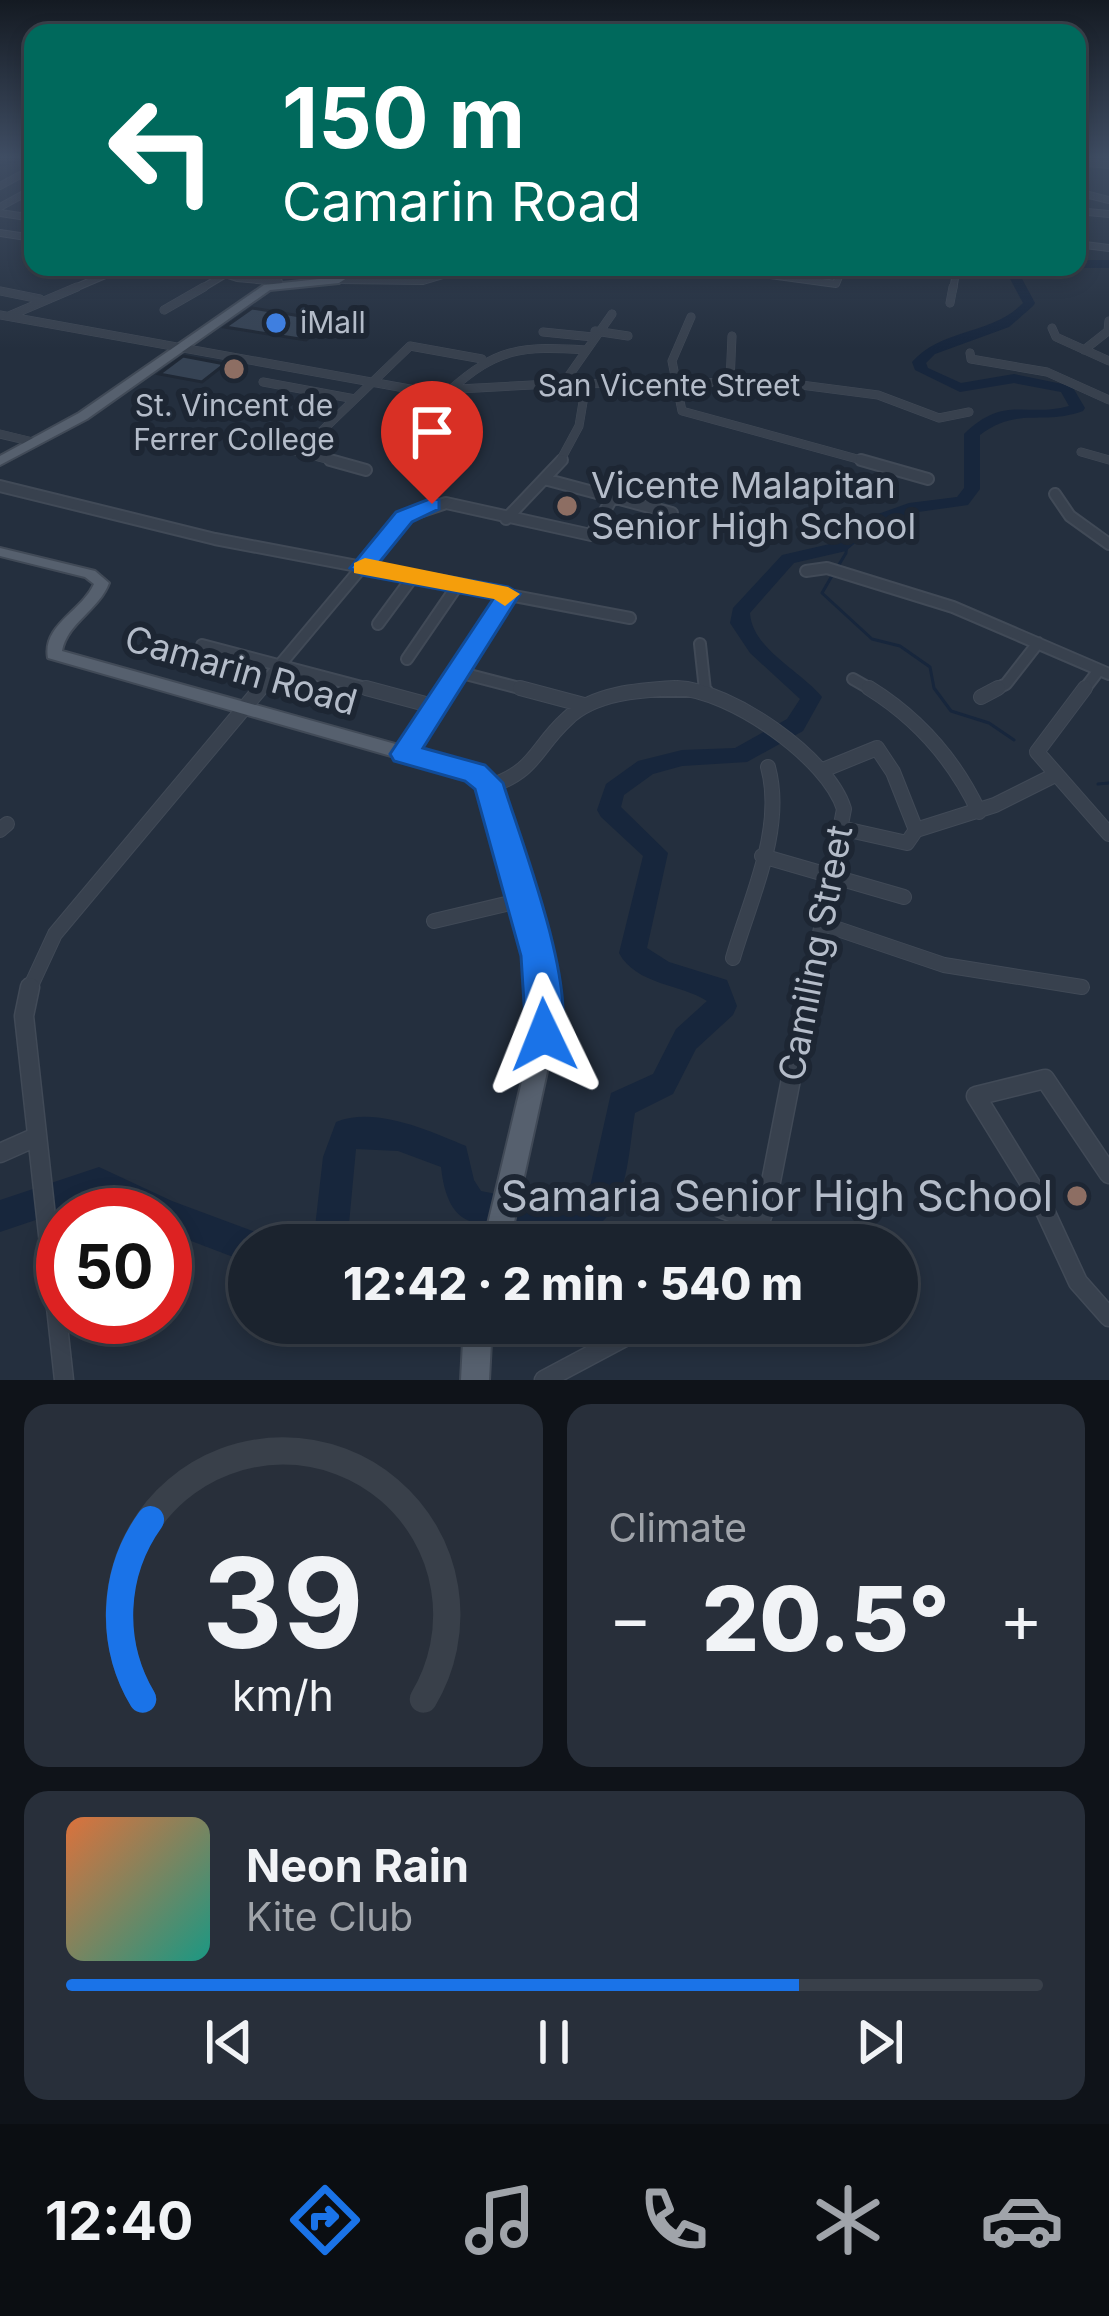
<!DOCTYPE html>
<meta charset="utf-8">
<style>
body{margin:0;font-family:Inter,sans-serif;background:#282f3a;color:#f1f3f6;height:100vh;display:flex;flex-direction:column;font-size:45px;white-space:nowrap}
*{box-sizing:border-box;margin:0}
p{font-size:39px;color:#a0a4aa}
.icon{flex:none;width:66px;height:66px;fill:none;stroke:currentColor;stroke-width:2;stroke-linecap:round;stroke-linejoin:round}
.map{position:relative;height:1380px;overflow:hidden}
.drawer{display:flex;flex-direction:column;gap:24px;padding:24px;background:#0f1319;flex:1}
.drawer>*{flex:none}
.hud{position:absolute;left:24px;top:24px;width:1062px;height:252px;border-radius:24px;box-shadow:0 6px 18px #0003,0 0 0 3px #39404a;background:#00695c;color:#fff;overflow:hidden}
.speed{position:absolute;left:36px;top:1188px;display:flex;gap:24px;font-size:60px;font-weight:700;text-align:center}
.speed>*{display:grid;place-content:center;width:156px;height:156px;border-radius:50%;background:#1b232e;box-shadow:0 6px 18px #0003,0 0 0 3px #39404a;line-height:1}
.speed .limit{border:18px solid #d22;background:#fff;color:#111}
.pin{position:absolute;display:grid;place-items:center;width:102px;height:102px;color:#fff;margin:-123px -51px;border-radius:50% 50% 50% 0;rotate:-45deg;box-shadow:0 0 12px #0007}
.pin .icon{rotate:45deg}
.me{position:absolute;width:132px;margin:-66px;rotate:358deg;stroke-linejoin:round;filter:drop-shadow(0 0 9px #0008)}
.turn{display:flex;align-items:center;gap:42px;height:252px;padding:0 60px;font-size:54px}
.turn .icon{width:156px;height:156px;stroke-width:2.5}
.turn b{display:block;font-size:84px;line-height:102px}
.big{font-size:90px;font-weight:800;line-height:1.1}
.drawer .card{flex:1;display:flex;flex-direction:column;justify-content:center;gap:18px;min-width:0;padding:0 42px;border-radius:24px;background:#282f3a}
.drawer .dial{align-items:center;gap:0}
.dial svg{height:312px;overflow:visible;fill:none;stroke:#39404a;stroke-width:7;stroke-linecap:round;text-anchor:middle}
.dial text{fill:#f1f3f6;stroke:none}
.song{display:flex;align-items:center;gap:36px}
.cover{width:144px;height:144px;border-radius:18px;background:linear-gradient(135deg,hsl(20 70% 55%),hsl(170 70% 35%))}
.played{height:12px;border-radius:6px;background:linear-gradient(90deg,#1a73e8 75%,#39404a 75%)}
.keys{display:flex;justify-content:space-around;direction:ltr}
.heat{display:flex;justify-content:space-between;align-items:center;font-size:66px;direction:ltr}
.drawer .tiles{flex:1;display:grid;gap:24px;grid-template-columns:1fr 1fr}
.card:last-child{grid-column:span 2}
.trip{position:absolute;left:228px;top:1224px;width:690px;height:120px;border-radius:60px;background:#1b232e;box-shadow:0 6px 18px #0003,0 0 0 3px #39404a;font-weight:800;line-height:120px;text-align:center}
.dock{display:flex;height:192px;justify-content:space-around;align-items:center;background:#0b0e12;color:#a0a4aa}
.dock .icon{width:84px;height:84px}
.dock .active{color:#1a73e8}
.dock b{font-size:54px;color:#f1f3f6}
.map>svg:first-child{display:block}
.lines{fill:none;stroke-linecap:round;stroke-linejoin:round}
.stream{stroke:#17263c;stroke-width:3}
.river{fill:#17263c;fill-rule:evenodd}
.building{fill:#364354;stroke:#1f2835;stroke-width:3}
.minor-far4-casing{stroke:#414a57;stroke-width:8}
.minor-far3-casing{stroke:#414a57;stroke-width:9}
.minor-far2-casing{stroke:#414a57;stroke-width:14}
.minor-far1-casing{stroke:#414a57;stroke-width:16}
.minor-casing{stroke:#414a57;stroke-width:21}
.major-casing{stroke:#414a57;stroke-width:4}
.minor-far4{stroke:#38414e;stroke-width:6}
.minor-far3{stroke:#38414e;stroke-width:8}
.minor-far2{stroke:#38414e;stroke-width:10}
.minor-far1{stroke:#38414e;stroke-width:14}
.minor{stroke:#38414e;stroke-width:18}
.major{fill:#56606e;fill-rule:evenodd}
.route{fill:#1a73e8;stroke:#114b97;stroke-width:3}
.slow{fill:#f59e0b}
.shop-dot{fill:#3f7fe0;stroke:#1d2633;stroke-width:4.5}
.education-dot{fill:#8d6e63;stroke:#1d2633;stroke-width:4.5}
.labels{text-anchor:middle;stroke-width:12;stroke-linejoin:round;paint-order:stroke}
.far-poi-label{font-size:30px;fill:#b4bcc9;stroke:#1d2633;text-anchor:start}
.far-street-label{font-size:30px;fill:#b4bcc9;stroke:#1d2633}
.poi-label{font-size:36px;fill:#b4bcc9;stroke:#1d2633;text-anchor:start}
.street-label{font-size:36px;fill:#b4bcc9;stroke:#1d2633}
.near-poi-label{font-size:42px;fill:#b4bcc9;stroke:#1d2633;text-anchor:end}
</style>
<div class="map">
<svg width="1109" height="1380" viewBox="0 0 1109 1380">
<rect width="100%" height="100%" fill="#242f3e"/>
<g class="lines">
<path class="stream" d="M0,165L33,157
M837,568L846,553L847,538
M833,574L822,593L872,639L900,646L930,667L934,688L951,711L989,723L1014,740
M1098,784L1109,783"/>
<path class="river" d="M1077,260H1109V268H1077Z
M1015,267H1027L1020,275L1035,303L1033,306L1009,327L935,354L926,363L928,368L961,383L1014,374L1072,386L1085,408L1083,411C1042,426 1018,406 980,435V489L968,505L918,512L873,528L846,551L794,563L750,613C752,649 801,671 822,697L803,731L747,762L682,766L653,774L624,795L621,807L668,853L647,948L669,962L727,980L737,1006L733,1015L696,1049L673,1094L635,1113C629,1146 629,1193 605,1219C585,1240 485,1234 462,1217C447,1206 443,1184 441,1167L398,1151L356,1149L347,1245H313L323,1157L336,1122C376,1106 429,1131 466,1146L474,1180L481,1191L536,1202L582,1197L590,1187L611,1093L653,1074L676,1029L707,1001C681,984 636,985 619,953L643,856L601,817L597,810L606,784L638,761L682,750L735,748L787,719L800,699L750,653L730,623L733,608L782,555L834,543L861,520L909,503L957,497L964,488V434C1005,394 1026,418 1069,406L1061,392L1014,383L960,392L915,370L912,362C942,328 992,335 1023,303L1008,275Z
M99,1167L172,1201L261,1234L265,1245H249V1263L165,1231V1215H130L98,1199L0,1232V1200Z"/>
</g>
<path class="building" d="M252,308L330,321L306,340L225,327Z
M183,356L225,364L202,382L159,374Z"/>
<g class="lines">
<g class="minor-far4-casing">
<path id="minor-far4" d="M1077,162L1109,165
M0,186L33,168
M1077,192L1109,200
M0,207L33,189
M1077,211L1109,214
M0,213L33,218
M0,233L33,238
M1077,244L1109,248
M204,267L237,278L279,282
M754,267L770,275L836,284L843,267
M339,280L423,281L470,267
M70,290L124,267
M199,290L224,275
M953,290L957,267"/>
</g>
<g class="minor-far3-casing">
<path id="minor-far3" d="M0,291L40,299
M950,303L953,287
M164,310L204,287
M0,315L421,391L551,384L778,382L878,395L939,418L969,412
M9,316L77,287
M691,317L672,361L682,411L872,463
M1052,328L1056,337L1109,361
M595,331L628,336
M543,332L593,337
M1084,350L1108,331L1109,321
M970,353L971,359L1047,372L1109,400
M263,382L355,399
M730,382L732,336
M563,384L612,314
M449,391C498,347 522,346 586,350
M0,434L33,442
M272,445L341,463
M301,451L410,346L482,359
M1081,452L1109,460
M559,463L579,426L586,384"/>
</g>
<g class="minor-far2-casing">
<path id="minor-far2" d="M330,460L366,470
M861,460L928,479
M548,480L672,513
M0,486L215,539L630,618
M1055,494L1070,516L1109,544
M506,519L562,460
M806,571L827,568L953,607L1109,674
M378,624L412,578
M700,644L705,690
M202,645L377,691
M407,659L457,586
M454,671L531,691
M853,679L874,691
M258,691L404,517L446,503L591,535L614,495
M445,691L508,594
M642,691H707
M992,691L1006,684L1038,643
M1083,691L1099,670"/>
</g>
<g class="minor-far1-casing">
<path id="minor-far1" d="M366,688L433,706
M520,688L584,705
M677,688C730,690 828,757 844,809L809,990
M869,688C919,719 954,759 979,812
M1085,688L1037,752L1109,834
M981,697L998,688
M404,754L447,688
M823,770L877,748L893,772L916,830L995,805L1055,775
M490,786C536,771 535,748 567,719C593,693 640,690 675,688
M840,828L907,843L916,830
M0,830L7,824
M762,856L904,897
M434,921L523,900
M820,923L944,965L1082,987
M733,958C750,899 785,829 768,767
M29,990L55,934L261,688"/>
</g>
<g class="minor-casing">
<path id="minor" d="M30,987L24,1016L64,1380
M0,1153L36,1137
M1109,1174L1045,1079L976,1096L1039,1198L1078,1282L1109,1317
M690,1196L761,1224
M752,1245L767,1202L809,987
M544,1380L651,1323"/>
</g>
<g class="major-casing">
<path id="major" d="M353,267H364L339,283L270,290L87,419L0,465V456L79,413L264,285L337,277Z
M0,548L95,571L109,583C99,610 67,623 62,651L474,766L494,778C505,801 512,826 520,850C540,911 557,970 555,1035L509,1245H483L533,1035C536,948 507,868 480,787L468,778L48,658C42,625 82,611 94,584L85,577L0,556Z
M464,1323H492L489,1380H461Z"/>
</g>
<use href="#minor-far4" class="minor-far4"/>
<use href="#minor-far3" class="minor-far3"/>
<use href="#minor-far2" class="minor-far2"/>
<use href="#minor-far1" class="minor-far1"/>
<use href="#minor" class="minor"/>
<use href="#major" class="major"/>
</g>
<linearGradient id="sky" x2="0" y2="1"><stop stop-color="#141a22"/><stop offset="0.45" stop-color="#3f4d63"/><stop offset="1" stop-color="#3f4d63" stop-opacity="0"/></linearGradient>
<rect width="1109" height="349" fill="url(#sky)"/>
<path class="route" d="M432,498L439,500V509L412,522L378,564L508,587L520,594L423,748L485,765L503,783C521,841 581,994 558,1047L544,1053L531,1047L526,1035L521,956L475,789L465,781L394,761L390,754L493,599L362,575L350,568L396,512Z"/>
<path class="slow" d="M365,558L508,587L520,594L505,606L494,599L354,573V563Z"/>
<circle class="shop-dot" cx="276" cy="323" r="12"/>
<g class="education-dot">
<circle cx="234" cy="369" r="12"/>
<circle cx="567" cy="506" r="12"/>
<circle cx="1077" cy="1196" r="12"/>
</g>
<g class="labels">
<g class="far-poi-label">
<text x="300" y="333">iMall</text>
<text x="234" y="416" text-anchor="middle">St. Vincent de<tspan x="234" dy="34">Ferrer College</tspan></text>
</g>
<g class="far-street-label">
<text x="669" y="396">San Vicente Street</text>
</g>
<g class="poi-label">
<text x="591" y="498">Vicente Malapitan<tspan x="591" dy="41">Senior High School</tspan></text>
</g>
<g class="street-label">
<text transform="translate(241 670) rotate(16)" y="13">Camarin Road</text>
<text transform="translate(815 953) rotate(-79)" y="13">Camiling Street</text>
</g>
<g class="near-poi-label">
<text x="1053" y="1211">Samaria Senior High School</text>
</g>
</g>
</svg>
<div class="speed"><div class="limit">50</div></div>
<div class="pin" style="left:432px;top:504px;background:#d93025"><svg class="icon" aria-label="arrive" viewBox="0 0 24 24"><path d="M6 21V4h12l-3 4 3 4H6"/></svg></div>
<svg class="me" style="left:544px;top:1035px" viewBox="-20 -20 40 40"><path d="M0-17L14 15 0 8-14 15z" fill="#1a73e8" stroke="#fff" stroke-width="4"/></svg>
<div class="trip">12:42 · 2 min · 540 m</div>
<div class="hud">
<div class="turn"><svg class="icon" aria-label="left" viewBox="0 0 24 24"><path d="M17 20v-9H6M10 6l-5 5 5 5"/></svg><div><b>150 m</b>Camarin Road</div></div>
</div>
</div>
<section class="drawer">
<div class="tiles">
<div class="card dial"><svg viewBox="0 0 100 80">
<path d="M14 69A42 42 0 1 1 86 69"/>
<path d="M14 69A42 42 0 0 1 16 23" stroke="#1a73e8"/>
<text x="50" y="56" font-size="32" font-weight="700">39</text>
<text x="50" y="72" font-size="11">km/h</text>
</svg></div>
<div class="card"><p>Climate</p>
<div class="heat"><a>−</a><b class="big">20.5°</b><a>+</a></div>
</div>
<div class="card">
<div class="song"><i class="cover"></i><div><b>Neon Rain</b><p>Kite Club</p></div></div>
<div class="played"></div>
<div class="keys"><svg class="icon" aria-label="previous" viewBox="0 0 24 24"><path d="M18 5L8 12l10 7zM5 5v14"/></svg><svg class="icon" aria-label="pause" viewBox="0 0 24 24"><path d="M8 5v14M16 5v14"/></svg><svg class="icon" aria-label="next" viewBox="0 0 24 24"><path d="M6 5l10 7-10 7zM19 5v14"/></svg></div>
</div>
</div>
</section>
<nav class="dock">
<b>12:40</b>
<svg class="icon active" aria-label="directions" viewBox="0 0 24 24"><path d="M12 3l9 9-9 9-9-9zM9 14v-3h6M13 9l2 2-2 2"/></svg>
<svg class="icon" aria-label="music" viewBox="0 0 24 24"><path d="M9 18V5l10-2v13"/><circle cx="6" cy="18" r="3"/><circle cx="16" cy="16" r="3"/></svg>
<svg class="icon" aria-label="phone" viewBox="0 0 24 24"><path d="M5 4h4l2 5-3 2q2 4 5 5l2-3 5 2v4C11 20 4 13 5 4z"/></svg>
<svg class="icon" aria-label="climate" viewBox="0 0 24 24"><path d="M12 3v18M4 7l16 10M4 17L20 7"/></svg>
<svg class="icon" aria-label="car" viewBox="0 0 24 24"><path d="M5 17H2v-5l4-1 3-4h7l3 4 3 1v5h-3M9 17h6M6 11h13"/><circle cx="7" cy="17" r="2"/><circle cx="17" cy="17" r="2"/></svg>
</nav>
